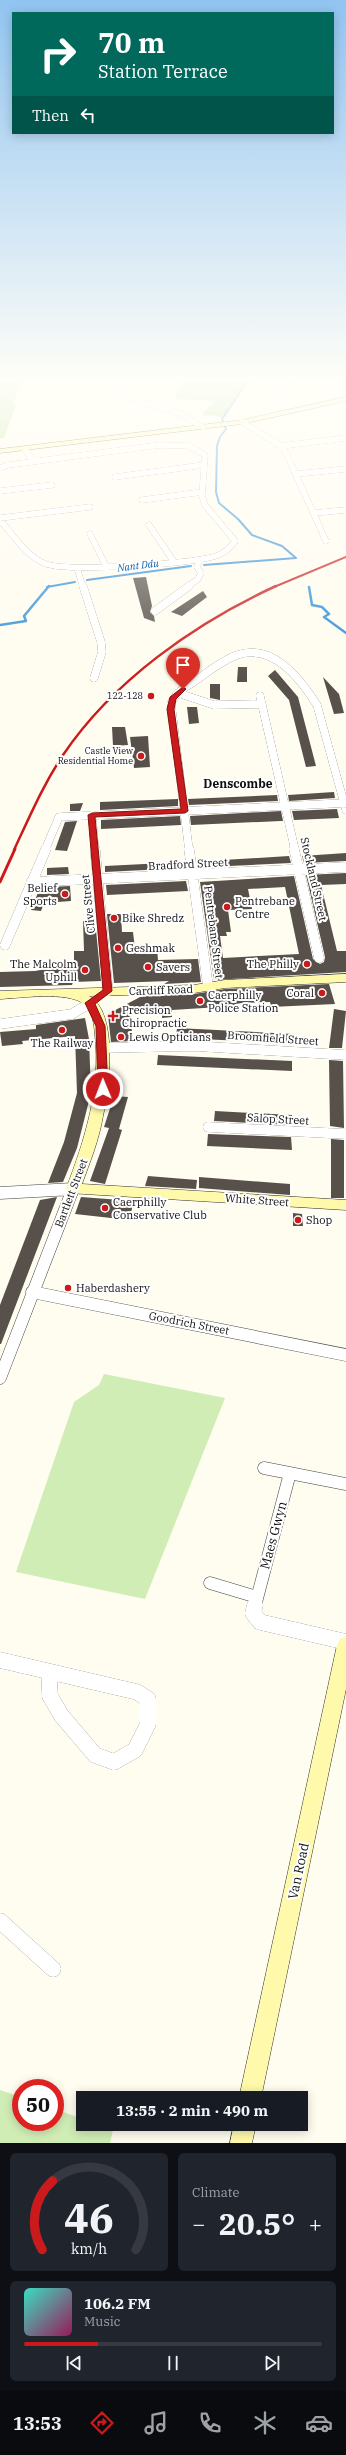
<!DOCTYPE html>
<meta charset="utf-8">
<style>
body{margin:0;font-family:"IBM Plex Serif",serif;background:#20242c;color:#f1f3f6;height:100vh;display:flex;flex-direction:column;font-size:15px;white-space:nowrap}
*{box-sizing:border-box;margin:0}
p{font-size:13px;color:#9ea1a6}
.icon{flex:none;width:22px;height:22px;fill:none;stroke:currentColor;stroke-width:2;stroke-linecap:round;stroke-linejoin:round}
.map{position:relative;height:2143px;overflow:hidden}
.details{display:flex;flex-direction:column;gap:10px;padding:10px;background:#0d0f14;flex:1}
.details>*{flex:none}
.guide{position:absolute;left:12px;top:12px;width:322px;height:122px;border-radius:0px;box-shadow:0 2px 10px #0003;background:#00695c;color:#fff;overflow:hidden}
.speed{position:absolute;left:12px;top:2079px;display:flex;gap:8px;font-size:20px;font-weight:700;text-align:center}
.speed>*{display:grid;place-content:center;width:52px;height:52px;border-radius:50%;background:#171b24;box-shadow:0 2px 10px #0003;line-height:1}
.speed .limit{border:6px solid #d22;background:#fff;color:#111}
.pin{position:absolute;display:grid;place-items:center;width:34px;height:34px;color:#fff;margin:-41px -17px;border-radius:50% 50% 50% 0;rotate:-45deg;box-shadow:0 0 4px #0007}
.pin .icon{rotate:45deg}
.me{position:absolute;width:44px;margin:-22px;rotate:359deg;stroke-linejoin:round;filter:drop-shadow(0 0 3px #0008)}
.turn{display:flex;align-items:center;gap:14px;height:84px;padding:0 20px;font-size:18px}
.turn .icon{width:52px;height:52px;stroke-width:2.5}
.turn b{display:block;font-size:28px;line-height:34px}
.then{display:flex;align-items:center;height:38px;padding:0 20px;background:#0003;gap:8px;font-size:15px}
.big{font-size:30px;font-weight:700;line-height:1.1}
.details .tile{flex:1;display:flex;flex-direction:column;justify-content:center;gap:6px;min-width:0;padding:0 14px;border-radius:6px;background:#20242c}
.details .dial{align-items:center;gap:0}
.dial svg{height:104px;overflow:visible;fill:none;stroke:#363941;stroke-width:7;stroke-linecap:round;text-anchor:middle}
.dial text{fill:#f1f3f6;stroke:none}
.song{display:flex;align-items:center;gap:12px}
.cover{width:48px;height:48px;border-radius:6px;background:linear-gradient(135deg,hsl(170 70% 55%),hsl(330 70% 35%))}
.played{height:4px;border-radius:2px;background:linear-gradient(90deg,#cb1a1b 25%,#363941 25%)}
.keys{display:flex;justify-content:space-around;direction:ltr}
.heat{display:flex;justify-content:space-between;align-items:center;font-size:22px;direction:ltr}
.details .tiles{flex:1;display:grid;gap:10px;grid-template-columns:1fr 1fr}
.tile:last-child{grid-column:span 2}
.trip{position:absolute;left:76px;top:2091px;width:232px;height:40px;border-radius:0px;background:#171b24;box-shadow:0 2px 10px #0003;font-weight:700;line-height:40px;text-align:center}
.menu{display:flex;height:64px;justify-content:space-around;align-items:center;background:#090b0e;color:#9ea1a6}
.menu .icon{width:28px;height:28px}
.menu .on{color:#cb1a1b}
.menu b{font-size:18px;color:#f1f3f6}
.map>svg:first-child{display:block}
.green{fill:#d0edb6}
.forest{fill:#b2df94}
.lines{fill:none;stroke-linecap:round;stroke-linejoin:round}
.stream-far1{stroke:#308ed8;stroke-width:2}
.stream{stroke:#308ed8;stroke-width:2.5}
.building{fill:#58504a;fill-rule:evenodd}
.street-far4-casing{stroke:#414141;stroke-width:6}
.street-far3-casing{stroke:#414141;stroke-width:8}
.street-far2-casing{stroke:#414141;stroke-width:10}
.street-far1-casing{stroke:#414141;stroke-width:13}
.street-casing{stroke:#414141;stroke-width:16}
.secondary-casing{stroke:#303030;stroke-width:1}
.street-far4{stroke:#fff;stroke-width:6}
.street-far3{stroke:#fff;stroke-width:8}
.street-far2{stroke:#fff;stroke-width:10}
.street-far1{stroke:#fff;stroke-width:12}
.street{stroke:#fff;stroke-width:16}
.secondary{fill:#fff9ab;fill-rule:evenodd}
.rail-far2{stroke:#cb1a1b;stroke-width:2}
.rail-far1{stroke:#cb1a1b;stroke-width:2.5}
.rail{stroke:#cb1a1b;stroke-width:3}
.route{fill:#cb1a1b;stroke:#841112}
.poi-dot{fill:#cb1a1b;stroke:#fff;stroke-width:1.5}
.labels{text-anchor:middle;stroke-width:4;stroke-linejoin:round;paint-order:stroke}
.far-poi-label{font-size:9px;fill:#0e0e0e;stroke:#fff;text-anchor:end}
.far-water-label{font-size:10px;font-style:italic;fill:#0d5fab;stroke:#fff}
.street-label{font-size:11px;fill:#0e0e0e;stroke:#fff}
.poi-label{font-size:11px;fill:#0e0e0e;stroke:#fff;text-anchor:start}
.neighbourhood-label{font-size:12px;font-weight:bold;fill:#0e0e0e;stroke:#fff}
.near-street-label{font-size:13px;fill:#0e0e0e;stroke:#fff}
</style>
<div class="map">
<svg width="346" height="2143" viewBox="0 0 346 2143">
<rect width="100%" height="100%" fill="#fffdf0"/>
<path class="green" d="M104,1374L225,1398L145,1599L16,1572L74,1402L99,1385Z
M0,2090L21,2097V2122H55V2109L83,2119V2124H96L113,2130L110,2143H0Z"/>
<path class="forest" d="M0,379H24L13,403L16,405L4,438H0Z
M184,379H251L224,418L212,415L206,416L202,414L214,401L174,399Z"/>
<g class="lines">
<path class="stream-far1" d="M249,379L222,419L226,429L220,437L217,446L216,492L219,503L238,519L252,535L282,546L296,558
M204,565L296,558
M87,580L191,566
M47,587L75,582"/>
<path class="stream" d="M309,587L312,605L322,607L329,614L324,617L346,633
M0,625L26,621L24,616L49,586"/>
</g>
<path class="building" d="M146,577L152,606L150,612L154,616L155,622L144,618L133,578Z
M203,591L207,597L182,616L171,612Z
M238,667H247V682H237Z
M275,670L298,697L316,766L306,767L289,700L268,676Z
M323,677L339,694L344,713L334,714Z
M210,684H220V700L210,698Z
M187,707H197L199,723L189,724Z
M112,727H125L128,745L113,746Z
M148,736L150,767L134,768L130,737Z
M334,792L335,798L289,801L288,795Z
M277,795L278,801L189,805L188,799Z
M178,799V806L100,810V802Z
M83,803L80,811H70V804Z
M337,809L339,818L294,820L292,811Z
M281,811L283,821H281L191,825L190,816Z
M180,816L181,825L101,829V820Z
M77,821L67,851L55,850L65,822Z
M346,853V861L304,863L302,856Z
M289,856L291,863L208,867L207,861Z
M184,862L185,868L105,872V866Z
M68,867L69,874L47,875V868Z
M346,873V884L321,885L337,951H346V972L214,980L200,882L294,876L313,959L320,964L324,962L325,957L306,875ZM285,887L299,954L223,958L220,936H227L226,932H231L228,910L252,909L248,889Z
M186,881L188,891L107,895L106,885Z
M70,886L71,901L44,903L41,911L31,910L39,890L48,891V887Z
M107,914H121L122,932H133L135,949L157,948L158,960L198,959L201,982L164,984L169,981L114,983Z
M95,920L101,981L73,982L72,985L0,987V972L35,971L46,969V965L74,964V951H84L83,921Z
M329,984L335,1004L271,1007L270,1002L242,1003L235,1004V1006L172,1010V1017L162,1018V1010L134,1012V1014H130L133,1041L111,1042L108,1015H106L142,996L194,994L225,989Z
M334,1009L346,1011L342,1048H329Z
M85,1018L89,1039L91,1093L77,1148L63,1182L48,1183L64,1142L77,1093L75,1036L22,1041L23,1044L2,1046L0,1032L36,1029V1025Z
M177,1028L293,1034V1043L176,1038Z
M158,1055L292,1061V1071L157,1065Z
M329,1060L343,1061L344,1128L330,1126Z
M114,1096L128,1097L119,1129L122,1130L105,1184L90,1181L109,1128L104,1127Z
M215,1111L292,1115V1125L214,1121Z
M208,1134L291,1137L292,1150L207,1146Z
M331,1139L344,1140V1198H331Z
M148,1176L197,1180L196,1189L145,1186Z
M199,1177L290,1184V1195L199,1188Z
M57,1197L1,1344H0V1305L40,1200Z
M81,1197L134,1201L129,1220L75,1214Z
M293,1213L302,1214L303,1226H293Z"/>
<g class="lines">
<g class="street-far4-casing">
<path id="street-far4" d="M108,379L114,389L121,395L181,414L203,427
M312,393L342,384
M268,407L280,388L292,379
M242,422L281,446L286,453L326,541
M281,446L346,438
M25,449L33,461
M0,468L8,465L160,445L190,446L205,455L202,496L205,505L235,541C230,548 225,553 216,556C192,564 69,572 46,564C27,557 13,535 0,520
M296,474L346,469
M115,477L204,465
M0,491L52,485
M142,500L202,492
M314,513L346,510
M0,518L90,507
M149,525L174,562
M90,534L106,566
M77,568L83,587
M187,587L198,579L201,573L197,567L200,560"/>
</g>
<g class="street-far3-casing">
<path id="street-far3" d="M83,586L101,642L102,652L94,678
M155,611L189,586
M178,693L214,705L262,704
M260,696L295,850
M92,815L95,850
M45,850L59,817L346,803
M189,850L171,703L176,695L184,688C201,678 218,662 237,655C273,643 300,678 317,705L346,810"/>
</g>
<g class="street-far2-casing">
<path id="street-far2" d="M95,849L108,991
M189,849L208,986
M294,849L319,958
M31,882L346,867
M5,945L46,849
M0,1024L72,1014L90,1003
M102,1048L194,1046L346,1055
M208,1127L346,1134"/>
</g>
<g class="street-far1-casing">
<path id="street-far1" d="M0,1193L73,1189L0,1378
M32,1292L346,1355
M264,1468L346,1484
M210,1583L257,1597
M255,1606L290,1473"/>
</g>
<g class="street-casing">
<path id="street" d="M255,1605L253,1613L260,1622L346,1642
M0,1660L137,1692L148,1699V1724L135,1750L114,1762L95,1755L61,1715L50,1696L49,1672
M0,1921L53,1969"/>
</g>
<g class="secondary-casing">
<path id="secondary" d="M346,397V401L242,424L0,453V449L242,420Z
M346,974V982L225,988L194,993L89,996C119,1012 109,1089 103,1116C99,1140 90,1162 82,1184L346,1200V1210L68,1193L66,1189C85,1139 101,1089 95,1035C94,1025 93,1011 84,1004C67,991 21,998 0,999V991L194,985L225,980Z
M346,1636V1689L261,2098H239L337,1645L340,1639Z
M234,2124H256L252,2143H230Z"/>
</g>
<use href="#street-far4" class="street-far4"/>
<use href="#street-far3" class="street-far3"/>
<use href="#street-far2" class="street-far2"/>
<use href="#street-far1" class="street-far1"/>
<use href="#street" class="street"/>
<use href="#secondary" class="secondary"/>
<path class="rail-far2" d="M274,587L346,557"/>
<path class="rail-far1" d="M14,850C29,818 43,785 63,755C113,681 195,623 276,586"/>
<path class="rail" d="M0,882L15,849"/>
</g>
<linearGradient id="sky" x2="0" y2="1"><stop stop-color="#91c4f0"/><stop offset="0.56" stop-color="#fffef8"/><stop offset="1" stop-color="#fffef8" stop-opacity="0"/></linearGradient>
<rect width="346" height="679" fill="url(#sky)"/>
<path class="route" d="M183,687L186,689L176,699L174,709L188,811L185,813L95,817L112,991L95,1004L105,1026L108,1089L103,1093L98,1089L96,1026L85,1003L103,990L88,815L92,813L181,809L167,709L170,697Z"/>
<g class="poi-dot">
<circle cx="151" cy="696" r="4"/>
<circle cx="141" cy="756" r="4"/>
<circle cx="65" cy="894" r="4"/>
<circle cx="227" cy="907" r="4"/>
<circle cx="114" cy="918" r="4"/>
<circle cx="118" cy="948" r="4"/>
<circle cx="307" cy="964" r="4"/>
<circle cx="148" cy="967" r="4"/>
<circle cx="85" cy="970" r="4"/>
<circle cx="322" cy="993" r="4"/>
<circle cx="200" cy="1001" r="4"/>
<path d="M111 1010h4v4h4v4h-4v4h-4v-4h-4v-4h4z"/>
<circle cx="62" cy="1030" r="4"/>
<circle cx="121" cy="1037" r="4"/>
<circle cx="105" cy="1208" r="4"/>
<circle cx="298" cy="1220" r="4"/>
<circle cx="68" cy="1288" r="4"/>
</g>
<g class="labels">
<g class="far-poi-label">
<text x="143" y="699">122-128</text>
<text x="133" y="754">Castle View<tspan x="133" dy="10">Residential Home</tspan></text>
</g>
<g class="far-water-label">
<text transform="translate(138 565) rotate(-7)" y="4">Nant Ddu</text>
</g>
<g class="street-label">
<text transform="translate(188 864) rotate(-3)" y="4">Bradford Street</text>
<text transform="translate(314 879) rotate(77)" y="4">Stockland Street</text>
<text transform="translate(88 904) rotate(-96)" y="4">Clive Street</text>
<text transform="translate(214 932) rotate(83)" y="4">Pentrebane Street</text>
<text transform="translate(161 990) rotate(-2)" y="4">Cardiff Road</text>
<text transform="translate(273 1038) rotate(4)" y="4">Broomfield Street</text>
<text transform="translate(278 1119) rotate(3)" y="4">Salop Street</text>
<text transform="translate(71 1193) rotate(-69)" y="4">Bartlett Street</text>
<text transform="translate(257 1200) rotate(4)" y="4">White Street</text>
<text transform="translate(189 1323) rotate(11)" y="4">Goodrich Street</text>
</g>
<g class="poi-label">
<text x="57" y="892" text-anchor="end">Belief<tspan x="57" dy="13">Sports</tspan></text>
<text x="235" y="905">Pentrebane<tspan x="235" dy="13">Centre</tspan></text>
<text x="122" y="922">Bike Shredz</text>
<text x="126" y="952">Geshmak</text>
<text x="77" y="968" text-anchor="end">The Malcolm<tspan x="77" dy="13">Uphill</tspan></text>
<text x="299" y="968" text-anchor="end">The Philly</text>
<text x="156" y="971">Savers</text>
<text x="314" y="997" text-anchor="end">Coral</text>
<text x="208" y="999">Caerphilly<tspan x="208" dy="13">Police Station</tspan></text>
<text x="122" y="1014">Precision<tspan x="122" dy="13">Chiropractic</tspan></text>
<text x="129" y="1041">Lewis Opticians</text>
<text x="62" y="1047" text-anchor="middle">The Railway</text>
<text x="113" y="1206">Caerphilly<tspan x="113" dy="13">Conservative Club</tspan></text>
<text x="306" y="1224">Shop</text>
<text x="76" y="1292">Haberdashery</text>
</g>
<g class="neighbourhood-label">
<text x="238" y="788">Denscombe</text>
</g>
<g class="near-street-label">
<text transform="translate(273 1535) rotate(-75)" y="5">Maes Gwyn</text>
<text transform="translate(298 1871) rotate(-78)" y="5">Van Road</text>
</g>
</g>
</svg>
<div class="speed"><div class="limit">50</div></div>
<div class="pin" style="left:183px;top:689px;background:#d93025"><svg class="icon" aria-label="arrive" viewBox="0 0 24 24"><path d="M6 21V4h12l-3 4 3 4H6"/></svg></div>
<svg class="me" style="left:103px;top:1089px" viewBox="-20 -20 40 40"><circle r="17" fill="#cb1a1b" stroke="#fff" stroke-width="3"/><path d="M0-11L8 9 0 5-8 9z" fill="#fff"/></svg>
<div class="trip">13:55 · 2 min · 490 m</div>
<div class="guide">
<div class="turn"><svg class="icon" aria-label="right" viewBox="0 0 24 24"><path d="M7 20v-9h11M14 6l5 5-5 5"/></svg><div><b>70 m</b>Station Terrace</div></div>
<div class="then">Then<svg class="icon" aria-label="left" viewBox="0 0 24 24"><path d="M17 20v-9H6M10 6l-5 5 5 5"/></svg></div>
</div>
</div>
<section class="details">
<div class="tiles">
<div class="tile dial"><svg viewBox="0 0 100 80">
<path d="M14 69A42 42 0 1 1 86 69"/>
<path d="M14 69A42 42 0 0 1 22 16" stroke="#cb1a1b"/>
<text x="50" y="56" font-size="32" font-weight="700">46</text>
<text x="50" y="72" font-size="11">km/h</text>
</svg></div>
<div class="tile"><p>Climate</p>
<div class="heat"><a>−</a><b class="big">20.5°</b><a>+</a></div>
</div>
<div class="tile">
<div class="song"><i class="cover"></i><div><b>106.2 FM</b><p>Music</p></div></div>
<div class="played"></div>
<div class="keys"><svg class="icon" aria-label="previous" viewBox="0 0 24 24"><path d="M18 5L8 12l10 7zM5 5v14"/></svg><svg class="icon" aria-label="pause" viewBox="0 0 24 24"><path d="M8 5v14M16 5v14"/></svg><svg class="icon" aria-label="next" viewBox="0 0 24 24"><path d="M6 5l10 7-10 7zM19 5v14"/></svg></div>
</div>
</div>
</section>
<nav class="menu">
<b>13:53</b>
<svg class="icon on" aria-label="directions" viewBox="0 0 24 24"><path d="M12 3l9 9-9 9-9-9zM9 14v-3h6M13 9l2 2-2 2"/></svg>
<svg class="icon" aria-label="music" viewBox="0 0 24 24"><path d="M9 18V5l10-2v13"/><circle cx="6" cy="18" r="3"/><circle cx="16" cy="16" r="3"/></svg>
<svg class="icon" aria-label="phone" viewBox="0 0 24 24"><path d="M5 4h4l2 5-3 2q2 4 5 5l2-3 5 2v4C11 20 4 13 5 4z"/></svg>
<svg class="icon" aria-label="climate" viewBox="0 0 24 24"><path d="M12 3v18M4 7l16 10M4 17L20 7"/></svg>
<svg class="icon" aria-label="car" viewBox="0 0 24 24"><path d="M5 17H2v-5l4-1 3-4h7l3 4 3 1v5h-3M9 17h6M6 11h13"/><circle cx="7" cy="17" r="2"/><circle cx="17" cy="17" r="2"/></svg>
</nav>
